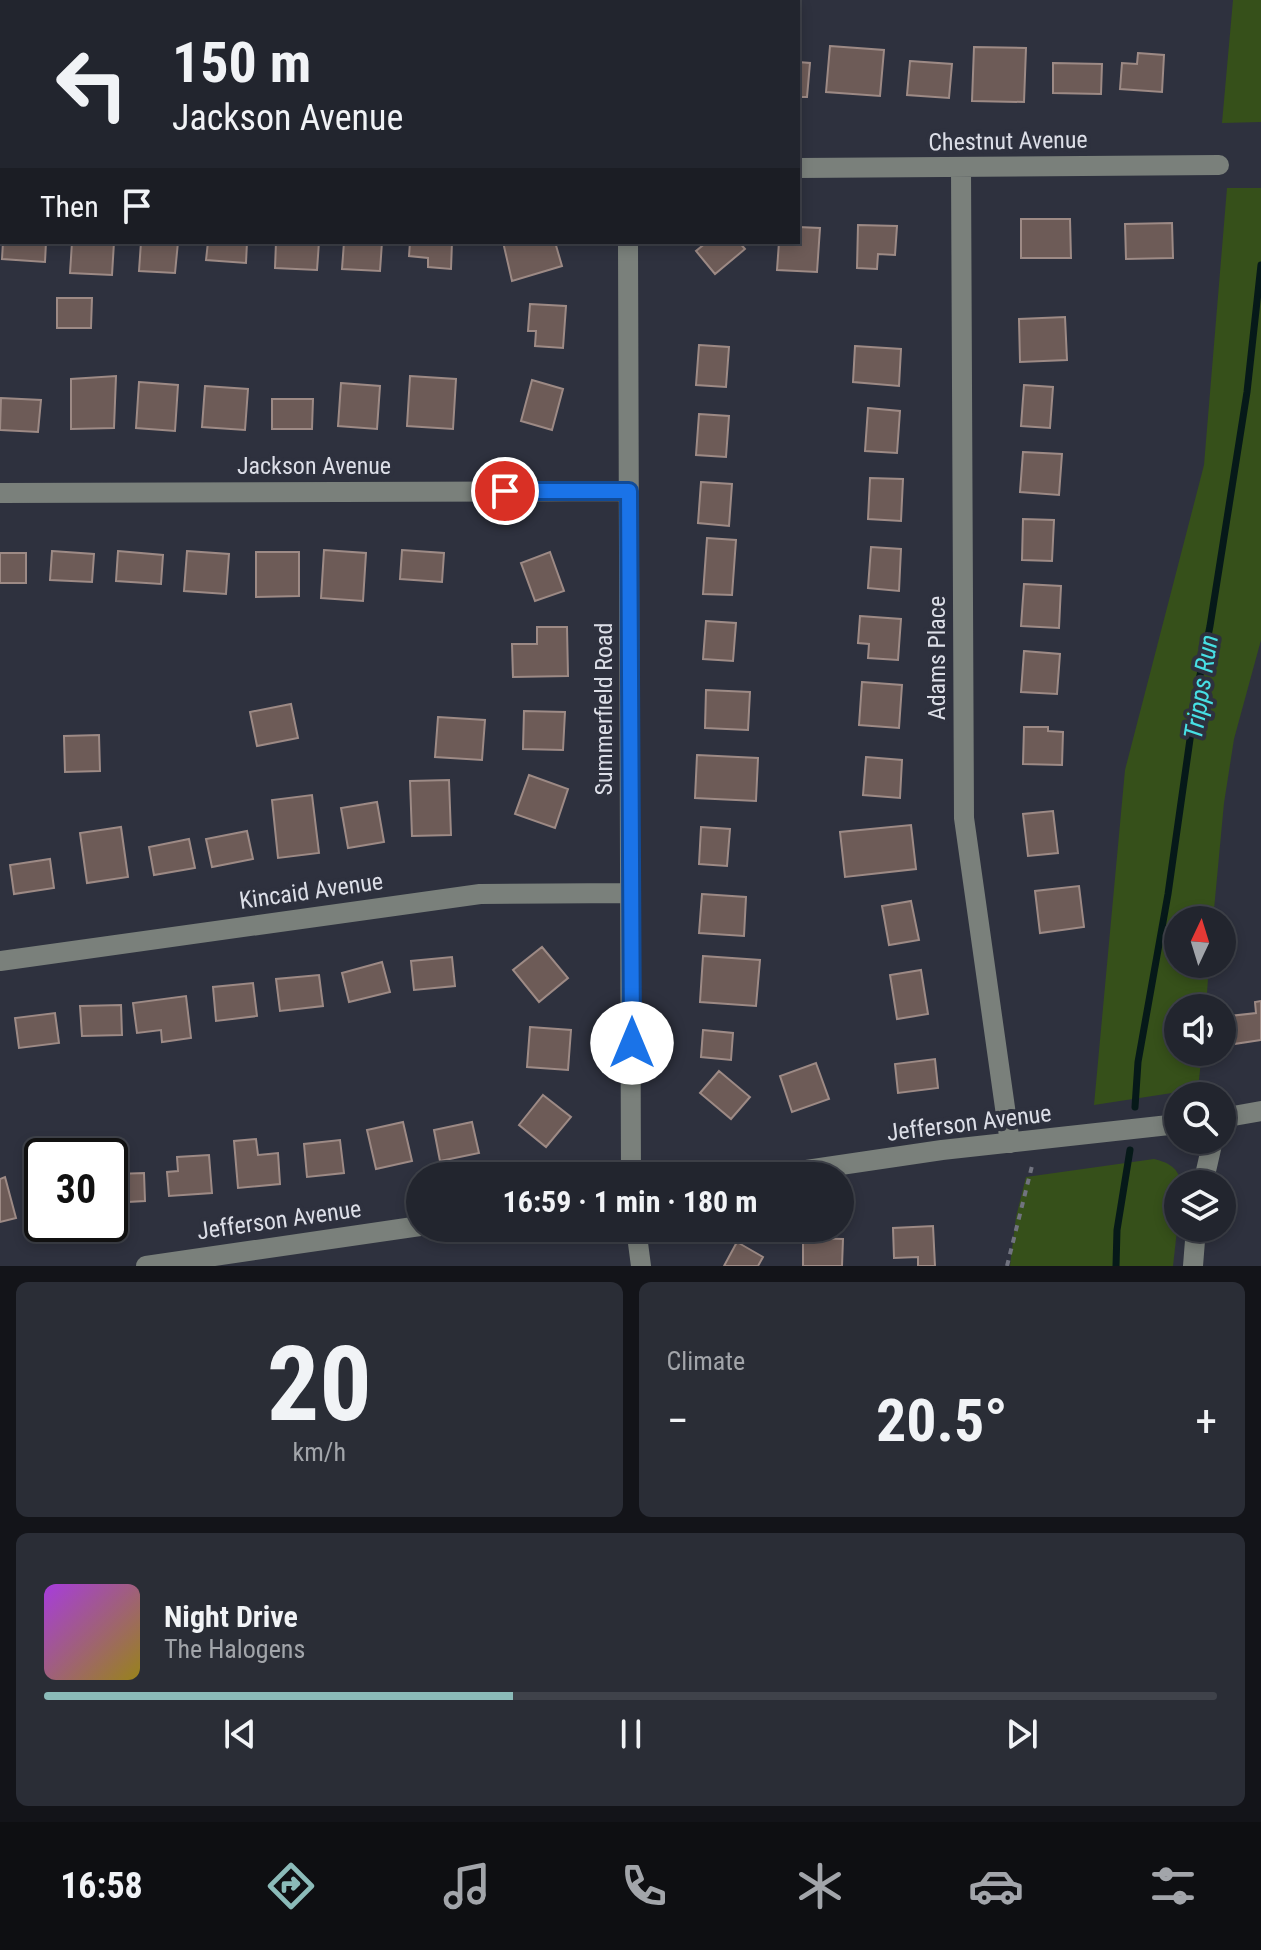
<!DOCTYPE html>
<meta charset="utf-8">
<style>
body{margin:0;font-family:"Roboto Condensed",sans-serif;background:#2a2d36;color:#f1f3f6;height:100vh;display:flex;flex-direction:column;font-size:30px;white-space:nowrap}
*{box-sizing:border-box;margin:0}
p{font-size:26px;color:#a2a5aa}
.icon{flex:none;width:44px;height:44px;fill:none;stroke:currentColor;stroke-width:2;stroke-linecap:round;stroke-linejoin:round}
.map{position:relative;height:1266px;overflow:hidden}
.panel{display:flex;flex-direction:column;gap:16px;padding:16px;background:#131419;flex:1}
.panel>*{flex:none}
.banner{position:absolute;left:0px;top:0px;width:800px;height:244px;box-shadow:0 4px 12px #0003,0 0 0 2px #3f424a;background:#22252e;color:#f1f3f6;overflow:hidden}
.needle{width:52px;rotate:4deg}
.fabs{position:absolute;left:1164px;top:906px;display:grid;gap:16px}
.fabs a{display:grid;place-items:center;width:72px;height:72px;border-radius:50%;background:#22252e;box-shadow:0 4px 12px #0003,0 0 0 2px #3f424a;font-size:40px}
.speed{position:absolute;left:24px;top:1138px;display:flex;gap:16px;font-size:40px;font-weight:700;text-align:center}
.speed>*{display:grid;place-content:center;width:104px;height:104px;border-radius:50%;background:#22252e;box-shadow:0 4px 12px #0003,0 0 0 2px #3f424a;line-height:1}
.speed .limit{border:4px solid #111;border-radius:12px;background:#fff;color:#111}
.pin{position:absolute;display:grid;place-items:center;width:68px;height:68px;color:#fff;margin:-34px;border:4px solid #fff;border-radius:50%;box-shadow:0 2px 8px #0007}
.me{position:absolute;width:88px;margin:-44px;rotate:0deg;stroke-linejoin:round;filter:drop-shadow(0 0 6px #0008)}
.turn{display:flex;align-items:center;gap:28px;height:168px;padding:0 40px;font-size:36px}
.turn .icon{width:104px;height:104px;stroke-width:2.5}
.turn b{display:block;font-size:56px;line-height:68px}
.then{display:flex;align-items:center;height:76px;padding:0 40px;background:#0003;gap:16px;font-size:30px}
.big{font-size:60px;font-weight:700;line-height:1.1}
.panel .widget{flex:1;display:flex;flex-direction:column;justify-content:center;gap:12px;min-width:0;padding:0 28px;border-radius:12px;background:#2a2d36}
.panel .dial{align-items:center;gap:0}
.dial b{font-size:104px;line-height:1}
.song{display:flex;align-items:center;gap:24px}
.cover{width:96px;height:96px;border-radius:12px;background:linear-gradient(135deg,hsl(280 70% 55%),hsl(50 70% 35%))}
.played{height:8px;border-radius:4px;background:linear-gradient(90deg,#8bbbb9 40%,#3f424a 40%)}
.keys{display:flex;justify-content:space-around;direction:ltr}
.heat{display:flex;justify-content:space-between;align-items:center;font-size:44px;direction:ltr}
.panel .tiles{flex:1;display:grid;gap:16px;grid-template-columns:1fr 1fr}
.widget:last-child{grid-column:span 2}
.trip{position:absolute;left:406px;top:1162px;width:448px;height:80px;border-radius:40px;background:#22252e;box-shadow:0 4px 12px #0003,0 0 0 2px #3f424a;font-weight:700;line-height:80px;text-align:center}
.menu{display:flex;height:128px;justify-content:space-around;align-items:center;background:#0e0f12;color:#a2a5aa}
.menu .icon{width:56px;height:56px}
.menu .on{color:#8bbbb9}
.menu b{font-size:36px;color:#f1f3f6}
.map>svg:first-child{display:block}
.green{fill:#36501a}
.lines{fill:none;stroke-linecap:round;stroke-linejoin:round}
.stream{stroke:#061919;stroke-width:7}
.building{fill:#6d5b57;stroke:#9d8a85;stroke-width:2}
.path{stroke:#71737f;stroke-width:4;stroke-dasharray:6 6;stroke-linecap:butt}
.minor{stroke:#7a807b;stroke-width:20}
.route-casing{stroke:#114b97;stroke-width:20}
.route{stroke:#1a73e8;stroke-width:14}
.labels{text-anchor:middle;stroke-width:8;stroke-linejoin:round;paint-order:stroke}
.street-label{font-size:24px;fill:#dcdee7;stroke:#2e313e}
.water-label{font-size:26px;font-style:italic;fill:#47e0e5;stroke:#2e313e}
</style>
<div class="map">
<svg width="1261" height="1266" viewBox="0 0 1261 1266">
<rect width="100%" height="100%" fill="#2e313e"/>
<path class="green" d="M1233,0H1261V122L1222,123Z
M1227,188H1261V640L1234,739L1224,803L1213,920H1178V964H1209L1206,1008H1178V1052H1202L1198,1089L1094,1105L1125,770L1204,465Z
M1154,1159C1170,1163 1178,1168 1182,1184H1178V1221L1173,1266H1010L1016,1217L1026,1177Z"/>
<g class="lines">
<path class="stream" d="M1135,1107L1138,1062L1168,894L1197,690L1210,626L1247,392L1261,265
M1116,1266L1117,1230L1130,1150"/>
</g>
<path class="building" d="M830,46L884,50L880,96L826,92Z
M974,47L1026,48L1024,102L972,101Z
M1138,53L1164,55L1162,92L1120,89L1122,63L1137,64Z
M910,61L952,64L949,98L907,95Z
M798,62L810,63L807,97H798Z
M1053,63L1102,64L1101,94L1053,93Z
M1021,219H1070L1071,258H1021Z
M1172,223L1173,258L1126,259L1125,224Z
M858,225L897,226L895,255L878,254L877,269L857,268Z
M798,227L820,228L817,272L777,270L779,242H798Z
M3,242H46L45,262L2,259Z
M72,242H114L112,275L70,273Z
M141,242H178L175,273L139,271Z
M208,242H247L246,263L206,260Z
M276,242H319L317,270L275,268Z
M344,242H382L380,271L342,269Z
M410,242H452L451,269L428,267V258L409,256Z
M503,242H555L562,266L512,281Z
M707,242H739L745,249L715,274L696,251Z
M57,298H92L91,328H57Z
M530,304L566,306L563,348L535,346L536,331H528Z
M1065,317L1067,360L1020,362L1019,319Z
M699,345L729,347L726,387L696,385Z
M855,346L901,349L899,386L853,382Z
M116,376L114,428L71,429V379Z
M410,376L456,379L453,429L407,426Z
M532,380L563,389L552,430L521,421Z
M139,382L178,385L175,431L136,428Z
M341,383L380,386L377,429L338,426Z
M1024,385L1053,387L1050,428L1021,426Z
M205,386L248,389L245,430L202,427Z
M1,398L41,400L38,432L0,430Z
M272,399H313L312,429H272Z
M868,408L900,411L897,453L865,451Z
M699,414L729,416L726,457L696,455Z
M1023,452L1062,454L1059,495L1020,492Z
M870,478L903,479L901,521L868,519Z
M701,482L732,484L729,526L698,523Z
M1023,519L1054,520L1052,561L1022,560Z
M707,538L736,540L732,595L703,594Z
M871,547L901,549L899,591L868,588Z
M324,550L366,553L363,601L321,598Z
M402,550L444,553L442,582L400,579Z
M52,551L94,554L92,582L50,580Z
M118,551L163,555L161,584L116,581Z
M187,551L229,554L226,594L184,591Z
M256,552H299V596L256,597Z
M550,552L564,591L535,601L521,563Z
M0,553H26V583H0Z
M1024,584L1061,586L1059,628L1021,626Z
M860,616L901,619L898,660L868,658L869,644L858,643Z
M706,621L736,623L733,661L703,659Z
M537,627H567L568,676L513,677L512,644H537Z
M1024,651L1060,654L1057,694L1021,692Z
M862,682L902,685L899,728L859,725Z
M706,690L750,692L748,730L705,728Z
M291,704L298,738L257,746L250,712Z
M524,711L565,712L563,750L523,749Z
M438,717L485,720L482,760L435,757Z
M1024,727H1048V731L1063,732L1062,765L1023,764Z
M99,735L100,771L65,772L64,736Z
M697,755L758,758L756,801L695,798Z
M866,757L902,760L900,798L863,795Z
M529,775L568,789L555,828L515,814Z
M449,780L451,835L412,836L410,781Z
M312,795L319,853L278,858L272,800Z
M377,802L384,842L348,848L341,808Z
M1053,811L1058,853L1028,856L1023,814Z
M911,825L916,869L845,877L840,832Z
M121,827L128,877L87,883L80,833Z
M701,827L730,829L727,866L699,864Z
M247,831L253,859L212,867L206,839Z
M189,839L195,868L154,875L149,847Z
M50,859L54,888L14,894L10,865Z
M1079,886L1084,927L1040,933L1035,891Z
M702,894L746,897L744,936L699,933Z
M911,901L919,940L889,945L882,906Z
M542,947L568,978L539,1002L513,970Z
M703,956L760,960L756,1006L700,1002Z
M452,957L455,986L414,990L411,961Z
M382,962L390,992L349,1002L342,973Z
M921,970L928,1014L897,1019L890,975Z
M319,975L323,1006L280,1011L276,979Z
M253,983L257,1016L216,1021L213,987Z
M186,996L191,1038L162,1042L161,1030L137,1033L133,1003Z
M1261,1001V1040L1234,1044L1230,1016L1256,1013L1255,1002Z
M121,1005L122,1035L82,1036L80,1006Z
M55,1013L59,1043L19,1048L15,1018Z
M530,1027L571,1030L568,1070L527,1067Z
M703,1030L733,1033L731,1060L701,1057Z
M935,1059L938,1088L898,1093L895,1064Z
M816,1063L829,1099L792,1112L780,1076Z
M719,1071L750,1097L731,1119L700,1093Z
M543,1095L571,1117L546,1147L519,1125Z
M403,1122L412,1161L376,1169L367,1130Z
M472,1122L479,1153L440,1161L434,1130Z
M256,1139L258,1155L278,1153L280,1184L238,1188L234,1141Z
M340,1140L344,1173L307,1177L304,1144Z
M209,1155L212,1193L169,1196L167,1172L178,1171L177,1157Z
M116,1163V1174L144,1173L145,1201L110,1203V1164Z
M5,1177L16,1218L0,1222V1179Z
M933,1226L935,1266H918V1257L894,1258L893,1228Z
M803,1238L843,1239L842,1266H803Z
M737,1242L763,1257L758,1266H724Z"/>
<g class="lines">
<path class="path" d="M1007,1266L1033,1162"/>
<path class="minor" d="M626,0V2
M798,168L1219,165
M961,168L964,818L1010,1143
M0,171H2
M628,242L631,1176
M0,493L629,491
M0,961L480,894L631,893
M1222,1118L1261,1111
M766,1176L942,1150L1178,1124
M1203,1184L1213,1140
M636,1228L641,1266
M146,1266L420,1226
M1193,1266L1196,1228"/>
</g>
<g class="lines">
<g class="route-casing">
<path id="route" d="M505,491H629L632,1043"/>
</g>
<use href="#route" class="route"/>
</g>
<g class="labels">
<g class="street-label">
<text transform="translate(1008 141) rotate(-1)" y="8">Chestnut Avenue</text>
<text x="314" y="474">Jackson Avenue</text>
<text transform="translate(937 658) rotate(-90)" y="8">Adams Place</text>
<text transform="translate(604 709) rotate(-90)" y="8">Summerfield Road</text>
<text transform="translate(311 891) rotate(-8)" y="8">Kincaid Avenue</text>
<text transform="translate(969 1123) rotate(-7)" y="8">Jefferson Avenue</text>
<text transform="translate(279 1220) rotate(-8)" y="8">Jefferson Avenue</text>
</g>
<g class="water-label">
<text transform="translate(1201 687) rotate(-81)" y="9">Tripps Run</text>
</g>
</g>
</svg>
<div class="fabs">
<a><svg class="needle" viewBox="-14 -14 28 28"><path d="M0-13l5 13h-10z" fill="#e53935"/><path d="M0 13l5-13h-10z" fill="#a2a5aa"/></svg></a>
<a><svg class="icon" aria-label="sound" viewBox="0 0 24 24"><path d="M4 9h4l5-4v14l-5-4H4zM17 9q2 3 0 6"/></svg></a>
<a><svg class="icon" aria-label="search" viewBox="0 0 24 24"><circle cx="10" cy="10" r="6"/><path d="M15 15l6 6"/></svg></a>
<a><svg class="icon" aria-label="layers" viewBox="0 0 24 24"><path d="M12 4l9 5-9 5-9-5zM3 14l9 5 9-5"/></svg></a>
</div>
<div class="speed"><div class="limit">30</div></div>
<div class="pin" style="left:505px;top:491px;background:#d93025"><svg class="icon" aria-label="arrive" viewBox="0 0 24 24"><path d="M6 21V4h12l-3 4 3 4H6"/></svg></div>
<svg class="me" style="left:632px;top:1043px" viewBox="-20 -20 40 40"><circle r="19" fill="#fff"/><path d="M0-13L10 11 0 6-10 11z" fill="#1a73e8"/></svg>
<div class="trip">16:59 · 1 min · 180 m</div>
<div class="banner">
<div class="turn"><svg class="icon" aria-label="left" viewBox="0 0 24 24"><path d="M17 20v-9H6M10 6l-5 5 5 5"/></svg><div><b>150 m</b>Jackson Avenue</div></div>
<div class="then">Then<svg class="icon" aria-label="arrive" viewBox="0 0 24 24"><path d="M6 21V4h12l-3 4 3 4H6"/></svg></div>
</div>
</div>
<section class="panel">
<div class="tiles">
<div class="widget dial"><b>20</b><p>km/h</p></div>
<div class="widget"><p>Climate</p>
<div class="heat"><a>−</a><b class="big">20.5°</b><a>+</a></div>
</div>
<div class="widget">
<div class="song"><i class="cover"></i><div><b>Night Drive</b><p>The Halogens</p></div></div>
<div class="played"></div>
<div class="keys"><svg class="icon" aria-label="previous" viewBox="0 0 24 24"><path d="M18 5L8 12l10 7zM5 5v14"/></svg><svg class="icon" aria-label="pause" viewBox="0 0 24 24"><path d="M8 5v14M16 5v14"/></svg><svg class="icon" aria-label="next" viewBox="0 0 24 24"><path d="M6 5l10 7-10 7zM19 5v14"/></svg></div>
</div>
</div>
</section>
<nav class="menu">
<b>16:58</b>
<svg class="icon on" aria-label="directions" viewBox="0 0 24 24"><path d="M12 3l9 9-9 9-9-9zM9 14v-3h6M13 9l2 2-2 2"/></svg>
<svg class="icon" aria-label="music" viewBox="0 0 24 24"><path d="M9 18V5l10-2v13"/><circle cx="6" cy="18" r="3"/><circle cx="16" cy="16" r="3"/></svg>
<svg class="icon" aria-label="phone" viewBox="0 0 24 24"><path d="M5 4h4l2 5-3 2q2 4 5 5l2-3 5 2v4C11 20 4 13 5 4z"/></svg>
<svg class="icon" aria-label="climate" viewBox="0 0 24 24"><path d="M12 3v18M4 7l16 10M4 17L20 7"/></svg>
<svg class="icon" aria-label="car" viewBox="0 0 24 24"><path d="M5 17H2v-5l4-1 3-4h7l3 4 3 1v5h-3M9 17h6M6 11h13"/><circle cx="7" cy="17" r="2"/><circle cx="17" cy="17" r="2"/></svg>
<svg class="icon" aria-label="filters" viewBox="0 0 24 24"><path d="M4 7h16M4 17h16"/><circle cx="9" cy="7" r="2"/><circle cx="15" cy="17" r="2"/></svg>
</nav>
